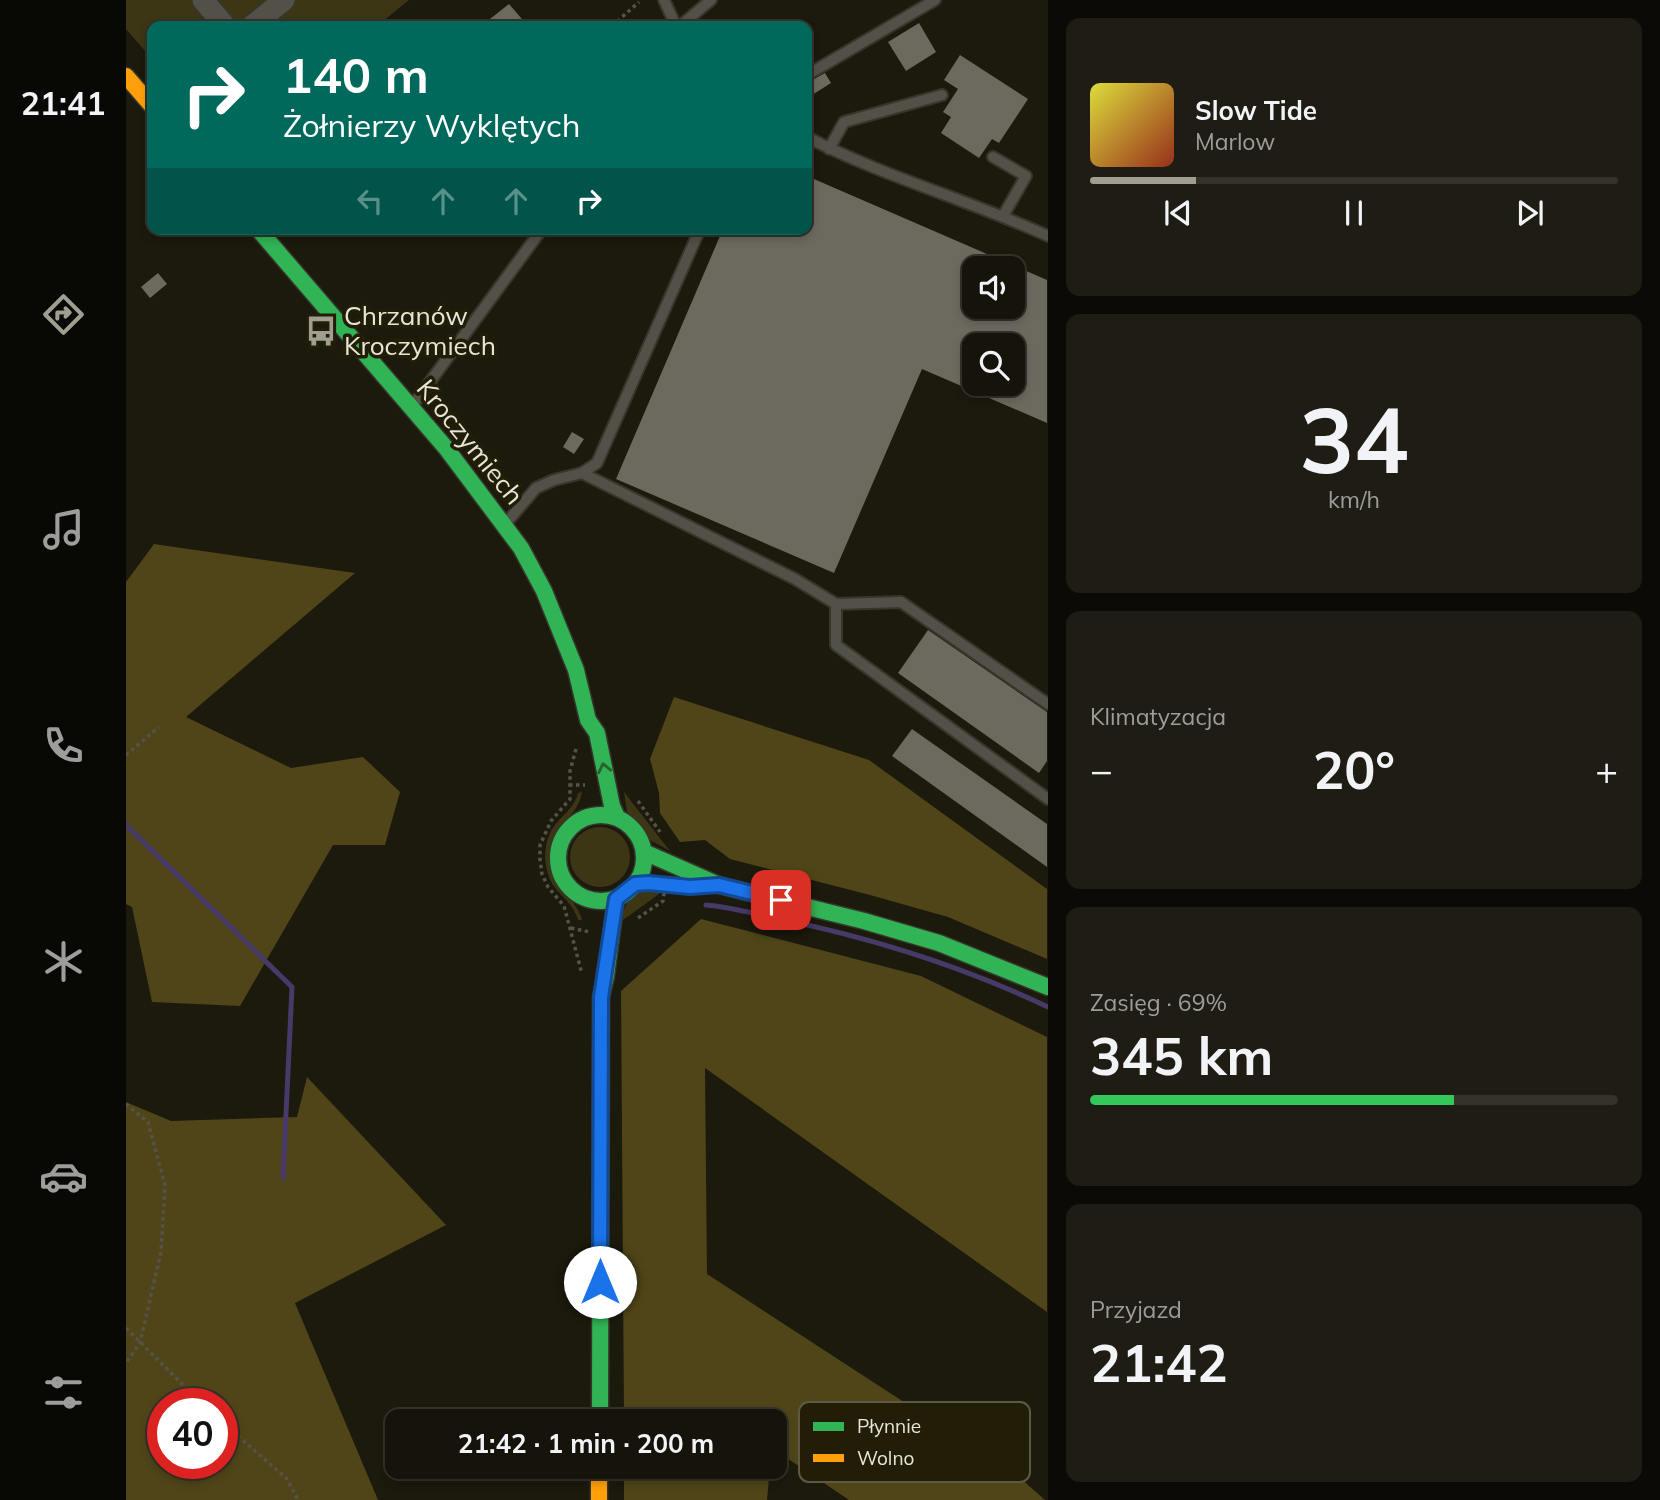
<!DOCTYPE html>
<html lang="pl">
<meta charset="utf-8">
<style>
body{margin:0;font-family:Mulish,sans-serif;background:#1e1c13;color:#f1f3f6;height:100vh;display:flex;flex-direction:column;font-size:26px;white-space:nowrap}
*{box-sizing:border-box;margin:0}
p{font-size:23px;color:#9d9e9c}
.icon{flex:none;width:38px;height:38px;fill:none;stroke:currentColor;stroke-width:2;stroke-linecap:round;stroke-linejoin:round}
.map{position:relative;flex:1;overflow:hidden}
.drawer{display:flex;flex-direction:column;gap:18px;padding:18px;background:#0c0a06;width:612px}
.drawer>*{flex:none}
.hud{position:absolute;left:21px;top:21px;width:665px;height:214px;border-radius:14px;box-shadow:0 4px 10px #0003,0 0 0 2px #34322b;background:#00695c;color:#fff;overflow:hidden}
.tools{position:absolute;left:836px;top:256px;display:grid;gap:14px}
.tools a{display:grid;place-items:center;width:63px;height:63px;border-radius:14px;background:#15130a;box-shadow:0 4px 10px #0003,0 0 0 2px #34322b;font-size:35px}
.speed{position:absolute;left:21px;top:1388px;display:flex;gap:14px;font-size:35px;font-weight:700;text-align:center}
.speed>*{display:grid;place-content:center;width:91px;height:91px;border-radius:50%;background:#15130a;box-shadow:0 4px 10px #0003,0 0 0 2px #34322b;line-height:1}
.speed .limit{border:10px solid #d22;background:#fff;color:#111}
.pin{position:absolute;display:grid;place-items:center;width:60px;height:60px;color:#fff;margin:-30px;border-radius:14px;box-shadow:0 4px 10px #0006}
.me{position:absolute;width:77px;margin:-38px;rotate:0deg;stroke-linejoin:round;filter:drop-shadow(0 0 5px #0008)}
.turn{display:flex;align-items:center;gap:24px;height:147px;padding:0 21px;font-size:32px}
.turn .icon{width:91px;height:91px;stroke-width:2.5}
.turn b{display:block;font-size:49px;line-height:60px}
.lanes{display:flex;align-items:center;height:66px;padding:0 21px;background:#0003;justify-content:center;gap:35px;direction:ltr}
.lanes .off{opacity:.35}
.big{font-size:52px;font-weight:700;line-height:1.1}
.drawer .widget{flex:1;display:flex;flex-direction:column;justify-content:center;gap:10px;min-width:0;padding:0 24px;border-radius:14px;background:#1e1c13}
.drawer .dial{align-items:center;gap:0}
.dial b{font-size:91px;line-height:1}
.song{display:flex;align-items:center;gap:21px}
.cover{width:84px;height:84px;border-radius:10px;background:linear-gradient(135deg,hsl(60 70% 55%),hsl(10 70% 35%))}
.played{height:7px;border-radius:4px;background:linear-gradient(90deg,#a09e90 20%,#34322b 20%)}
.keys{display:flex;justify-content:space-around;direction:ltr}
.heat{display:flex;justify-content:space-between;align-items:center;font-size:38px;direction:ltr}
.charge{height:10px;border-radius:5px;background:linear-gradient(90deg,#34c759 69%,#34322b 0)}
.trip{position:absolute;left:259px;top:1409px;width:402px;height:70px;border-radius:14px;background:#15130a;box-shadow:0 4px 10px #0003,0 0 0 2px #34322b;font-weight:700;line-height:70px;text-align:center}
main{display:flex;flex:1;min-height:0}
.tab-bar{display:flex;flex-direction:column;width:126px;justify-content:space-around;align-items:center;background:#080804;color:#9d9e9c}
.tab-bar .icon{width:49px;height:49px}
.tab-bar .on{color:#a09e90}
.tab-bar b{font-size:32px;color:#f1f3f6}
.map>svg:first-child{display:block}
.green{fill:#3d3614}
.forest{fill:#4f4518;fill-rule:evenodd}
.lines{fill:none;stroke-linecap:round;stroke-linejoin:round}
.stream{stroke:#473968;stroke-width:5}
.building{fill:#6c695f;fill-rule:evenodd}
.lane-casing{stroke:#37362d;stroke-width:14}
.street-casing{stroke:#37362d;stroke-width:24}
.fast-casing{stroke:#37362d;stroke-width:19}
.slow-casing{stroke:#37362d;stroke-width:19}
.path{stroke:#555349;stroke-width:3.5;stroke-dasharray:3.5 3.5;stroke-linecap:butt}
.lane{stroke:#525047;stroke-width:10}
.street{stroke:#525047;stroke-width:21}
.fast{stroke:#30b455;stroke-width:16}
.slow{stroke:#ff9f0a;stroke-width:16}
.oneway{stroke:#28612a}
.route-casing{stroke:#114b97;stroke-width:18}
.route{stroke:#1a73e8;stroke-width:12}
.labels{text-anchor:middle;stroke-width:7;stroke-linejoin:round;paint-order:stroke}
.poi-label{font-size:26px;fill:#e7e5d7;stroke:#221d07;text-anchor:start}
.street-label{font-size:26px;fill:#e7e5d7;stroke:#221d07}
.key{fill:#221d07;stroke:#5d5945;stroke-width:2}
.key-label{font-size:19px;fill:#e7e5d7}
</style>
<main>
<nav class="tab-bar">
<b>21:41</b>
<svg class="icon on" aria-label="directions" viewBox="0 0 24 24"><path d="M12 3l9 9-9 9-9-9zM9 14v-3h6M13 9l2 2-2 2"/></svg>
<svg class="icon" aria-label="music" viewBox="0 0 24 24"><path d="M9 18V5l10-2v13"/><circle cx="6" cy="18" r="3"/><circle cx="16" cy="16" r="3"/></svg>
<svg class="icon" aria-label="phone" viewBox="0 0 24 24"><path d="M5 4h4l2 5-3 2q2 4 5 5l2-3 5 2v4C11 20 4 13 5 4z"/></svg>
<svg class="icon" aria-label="climate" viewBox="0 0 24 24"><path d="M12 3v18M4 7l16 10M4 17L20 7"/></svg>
<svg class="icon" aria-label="car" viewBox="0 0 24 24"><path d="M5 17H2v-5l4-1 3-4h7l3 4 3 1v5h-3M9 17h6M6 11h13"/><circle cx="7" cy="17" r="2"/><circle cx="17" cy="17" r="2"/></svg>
<svg class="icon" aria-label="filters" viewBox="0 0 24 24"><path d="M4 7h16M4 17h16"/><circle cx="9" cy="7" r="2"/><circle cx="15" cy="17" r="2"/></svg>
</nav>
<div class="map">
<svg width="922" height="1500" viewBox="0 0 922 1500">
<rect width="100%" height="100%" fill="#1c190d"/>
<path class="green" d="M0,0H283L251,26H26V59L0,29Z
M456,792C451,824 416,825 425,869C430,890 451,899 456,920H452C449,908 439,899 430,889C418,874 416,850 424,833C432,817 448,810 452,793Z
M498,792L544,851L522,839L517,828L501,812Z
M444 857a30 30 0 1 1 60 0a30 30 0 1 1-60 0Z
M525,889H535L533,894L493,923C501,902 502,894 525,889Z"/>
<path class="forest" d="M28,544L229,573L60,717L165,768L237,757L274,792L259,845H207L114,1006L26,1002L6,907L0,904V582Z
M548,697L743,760L921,889V959L822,917L744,895L604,859L579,840L554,842L534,813L533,793L524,759Z
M575,919L795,976L921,1037V1312L579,1068L581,1274L893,1477L919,1500H723L649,1450V1421H498L495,991Z
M181,1077L320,1225L169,1303L252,1500H0V1102L45,1121L171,1117ZM37,1404H96V1463H37Z
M498,1467H644L641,1500H498Z"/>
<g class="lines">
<path class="stream" d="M0,825L166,987L157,1178
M580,905C605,907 629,914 654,919C746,938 836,966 922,1007"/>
</g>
<path class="building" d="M383,4L402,26H355Z
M793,23L810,52L780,71L762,42Z
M834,55L902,99L873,143L866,139L853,158L815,133L825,117L817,112L832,89L818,80Z
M699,73L705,83L686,95L681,83Z
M681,176L921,280V423L796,369L708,573L490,479L597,229H681ZM849,268H887V306H849ZM849,345H887V383H849Z
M32,273L41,284L24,298L15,287Z
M446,432L458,439L448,454L437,447Z
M802,630L921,712V761L913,773L772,673Z
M786,729L921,824V867L766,756Z"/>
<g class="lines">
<g class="lane-casing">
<path id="lane" d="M538,0L550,26
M554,26L585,0
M681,75L809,0
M681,137C758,177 843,200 922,236
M703,149L718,122L816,95
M867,157L900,176L877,216
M287,405L416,229
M456,473L669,579L710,604L775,602L922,704
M381,522L410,488L428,480L456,473L471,463L574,229
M710,604V645L922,799"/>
</g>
<g class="street-casing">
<path id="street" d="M77,0L99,26
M126,26L158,0"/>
</g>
<g class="fast-casing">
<path id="fast" d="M132,229L320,448L395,548L418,591L450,670L462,720L471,733L486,806L491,817
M432 858a43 43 0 1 1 86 0a43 43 0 1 1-86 0Z
M518,852L593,885L738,921L813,943L922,987
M474,1421L475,997L480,976L490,899"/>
</g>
<g class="slow-casing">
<path id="slow" d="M0,76L26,106
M473,1466V1500"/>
</g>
<path class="path" d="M486,26L513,2
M450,749L444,771V799L425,821L414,845V859L416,874L422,887L438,906L456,974
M0,755L33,727
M443,785H459
M512,801L534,832
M512,918L537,901L539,887
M445,928L464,932
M0,1104L22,1122L39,1185L35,1252L14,1343L0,1363
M0,1328L76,1404
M96,1422L161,1479L172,1500"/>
<use href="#lane" class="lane"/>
<use href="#street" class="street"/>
<use href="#fast" class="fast"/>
<use href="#slow" class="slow"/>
</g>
<defs><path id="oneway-chevron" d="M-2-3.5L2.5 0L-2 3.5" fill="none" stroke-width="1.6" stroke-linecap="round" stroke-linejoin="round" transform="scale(1.75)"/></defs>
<use class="oneway" href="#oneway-chevron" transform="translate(478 768) rotate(-102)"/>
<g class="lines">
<g class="route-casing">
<path id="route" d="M474,1282L475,997L490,899L509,884L523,883L564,887L593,885L655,900"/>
</g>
<use href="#route" class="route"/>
</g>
<defs>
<g id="bus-bare" transform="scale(2.415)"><path d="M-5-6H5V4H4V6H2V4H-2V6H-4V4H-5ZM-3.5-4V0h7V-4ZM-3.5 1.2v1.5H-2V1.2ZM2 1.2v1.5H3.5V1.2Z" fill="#a09e90" stroke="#221d07" stroke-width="2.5" paint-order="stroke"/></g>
</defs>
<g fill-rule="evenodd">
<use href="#bus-bare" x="195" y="331"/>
</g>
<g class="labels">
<g class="poi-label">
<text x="218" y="325">Chrzanów<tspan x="218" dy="30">Kroczymiech</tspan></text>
</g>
<g class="street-label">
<text transform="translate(344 442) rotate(51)" y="9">Kroczymiech</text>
</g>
</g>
<rect x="673" y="1402" width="231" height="80" rx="10" class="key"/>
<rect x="687" y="1422" width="31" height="9" fill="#30b455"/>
<rect x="687" y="1454" width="31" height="8" fill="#ff9f0a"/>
<g class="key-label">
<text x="731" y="1433">Płynnie</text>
<text x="731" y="1465">Wolno</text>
</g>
</svg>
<div class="tools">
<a><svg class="icon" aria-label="sound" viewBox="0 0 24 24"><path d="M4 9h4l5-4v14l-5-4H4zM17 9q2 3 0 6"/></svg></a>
<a><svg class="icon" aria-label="search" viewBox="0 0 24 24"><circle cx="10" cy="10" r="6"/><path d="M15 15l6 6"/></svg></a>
</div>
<div class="speed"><div class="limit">40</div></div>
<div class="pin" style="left:655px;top:900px;background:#d93025"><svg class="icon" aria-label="arrive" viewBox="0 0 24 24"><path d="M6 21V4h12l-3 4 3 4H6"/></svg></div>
<svg class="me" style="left:474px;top:1282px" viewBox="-20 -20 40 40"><circle r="19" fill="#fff"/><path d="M0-13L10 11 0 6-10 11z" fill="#1a73e8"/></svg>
<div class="trip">21:42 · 1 min · 200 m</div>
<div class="hud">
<div class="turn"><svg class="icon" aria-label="right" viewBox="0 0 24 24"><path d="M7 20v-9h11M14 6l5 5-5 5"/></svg><div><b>140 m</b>Żołnierzy Wyklętych</div></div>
<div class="lanes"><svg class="icon off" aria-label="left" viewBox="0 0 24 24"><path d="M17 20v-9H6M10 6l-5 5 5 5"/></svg><svg class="icon off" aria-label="ahead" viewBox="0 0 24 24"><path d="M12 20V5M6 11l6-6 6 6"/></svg><svg class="icon off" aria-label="ahead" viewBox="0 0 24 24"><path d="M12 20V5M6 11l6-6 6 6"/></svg><svg class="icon" aria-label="right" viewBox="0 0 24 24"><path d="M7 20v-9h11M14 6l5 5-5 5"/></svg></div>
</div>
</div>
<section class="drawer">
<div class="widget">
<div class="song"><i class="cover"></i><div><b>Slow Tide</b><p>Marlow</p></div></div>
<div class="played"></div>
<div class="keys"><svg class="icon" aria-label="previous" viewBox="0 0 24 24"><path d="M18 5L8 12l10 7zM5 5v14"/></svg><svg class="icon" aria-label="pause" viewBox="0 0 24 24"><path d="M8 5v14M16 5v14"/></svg><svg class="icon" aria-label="next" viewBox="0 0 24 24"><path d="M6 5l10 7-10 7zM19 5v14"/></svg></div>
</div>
<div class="widget dial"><b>34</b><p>km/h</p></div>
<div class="widget"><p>Klimatyzacja</p>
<div class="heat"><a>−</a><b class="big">20°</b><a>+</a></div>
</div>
<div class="widget"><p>Zasięg · 69%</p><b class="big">345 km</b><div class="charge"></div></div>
<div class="widget"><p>Przyjazd</p><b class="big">21:42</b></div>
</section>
</main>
